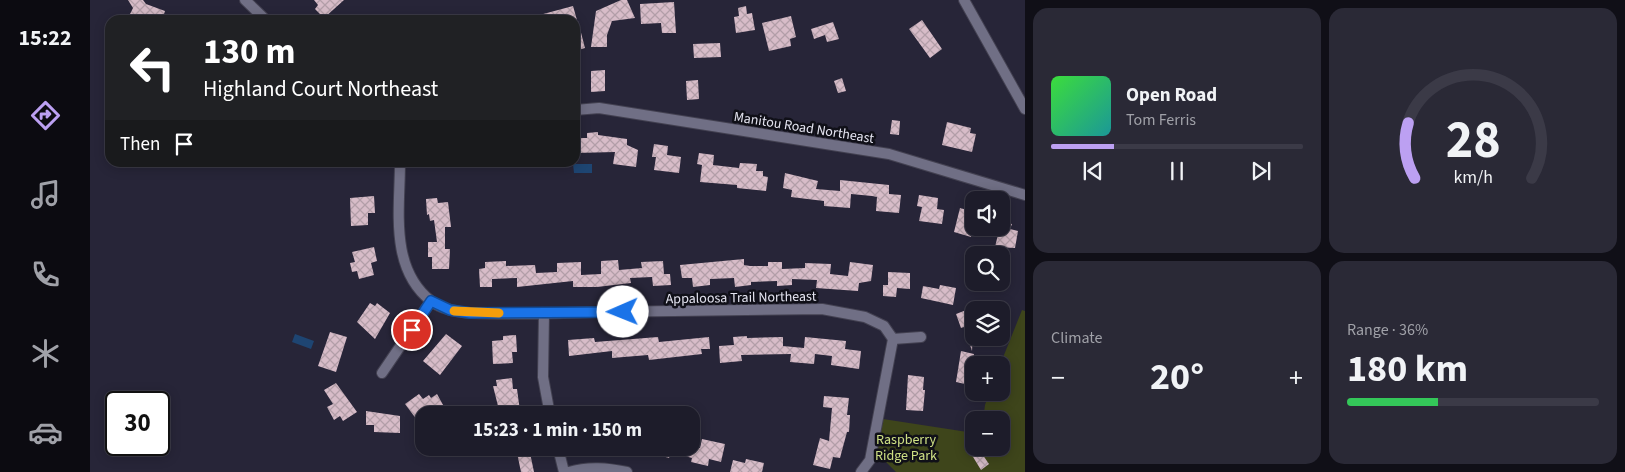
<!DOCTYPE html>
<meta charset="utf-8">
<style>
body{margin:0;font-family:"Source Sans 3",sans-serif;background:#2a2936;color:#f1f3f6;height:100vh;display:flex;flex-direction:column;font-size:19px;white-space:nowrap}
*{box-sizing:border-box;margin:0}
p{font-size:16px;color:#a0a1a8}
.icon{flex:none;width:28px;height:28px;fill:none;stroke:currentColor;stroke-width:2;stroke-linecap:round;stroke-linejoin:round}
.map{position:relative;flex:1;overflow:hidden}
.sheet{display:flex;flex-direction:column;gap:8px;padding:8px;background:#100f17;width:600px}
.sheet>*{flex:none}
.banner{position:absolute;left:15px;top:15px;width:475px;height:152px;border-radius:15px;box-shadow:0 2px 12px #0003,0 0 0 1px #3b3a47;background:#202124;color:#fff;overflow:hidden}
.fabs{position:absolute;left:875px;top:191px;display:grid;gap:10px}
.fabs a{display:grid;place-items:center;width:45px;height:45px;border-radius:10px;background:#1d1c2a;box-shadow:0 2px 12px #0003,0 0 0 1px #3b3a47;font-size:25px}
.speed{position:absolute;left:15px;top:391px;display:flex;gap:10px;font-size:25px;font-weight:700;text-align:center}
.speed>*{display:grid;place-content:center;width:65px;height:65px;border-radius:50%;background:#1d1c2a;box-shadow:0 2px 12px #0003,0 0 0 1px #3b3a47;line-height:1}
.speed .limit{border:2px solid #111;border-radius:8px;background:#fff;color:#111}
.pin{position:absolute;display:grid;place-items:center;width:42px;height:42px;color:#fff;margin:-21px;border:2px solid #fff;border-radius:50%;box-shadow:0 1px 5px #0007}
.me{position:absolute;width:55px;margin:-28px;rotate:269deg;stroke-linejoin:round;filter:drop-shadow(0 0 4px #0008)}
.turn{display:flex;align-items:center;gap:18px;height:105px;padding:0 15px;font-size:22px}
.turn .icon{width:65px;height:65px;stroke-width:2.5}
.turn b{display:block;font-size:35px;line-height:42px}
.then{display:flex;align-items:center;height:48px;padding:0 15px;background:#0003;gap:10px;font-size:19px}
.big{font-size:38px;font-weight:700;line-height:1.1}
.sheet .card{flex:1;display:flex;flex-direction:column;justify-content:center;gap:8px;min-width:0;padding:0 18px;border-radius:15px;background:#2a2936}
.sheet .dial{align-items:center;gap:0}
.dial svg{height:130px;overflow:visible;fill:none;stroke:#3b3a47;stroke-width:7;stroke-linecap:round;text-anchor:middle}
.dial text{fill:#f1f3f6;stroke:none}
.song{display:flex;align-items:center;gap:15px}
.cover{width:60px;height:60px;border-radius:8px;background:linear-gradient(135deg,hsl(120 70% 55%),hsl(180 70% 35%))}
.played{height:5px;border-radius:2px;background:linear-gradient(90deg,#bca0f2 25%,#3b3a47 25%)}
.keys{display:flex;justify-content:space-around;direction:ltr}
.heat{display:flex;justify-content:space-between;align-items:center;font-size:28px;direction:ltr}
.charge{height:8px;border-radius:4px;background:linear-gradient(90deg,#34c759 36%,#3b3a47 0)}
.sheet .tiles{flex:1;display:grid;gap:8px;grid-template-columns:repeat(2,1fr)}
.trip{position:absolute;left:325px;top:406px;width:285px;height:50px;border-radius:15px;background:#1d1c2a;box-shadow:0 2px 12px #0003,0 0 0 1px #3b3a47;font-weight:700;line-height:50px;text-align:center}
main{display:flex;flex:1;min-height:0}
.tabs{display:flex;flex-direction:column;width:90px;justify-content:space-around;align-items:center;background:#0c0b11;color:#a0a1a8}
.tabs .icon{width:35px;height:35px}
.tabs .on{color:#bca0f2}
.tabs b{font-size:22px;color:#f1f3f6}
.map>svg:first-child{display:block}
.park{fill:#3e451b}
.water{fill:#1e4572}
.building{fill:url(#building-cross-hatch)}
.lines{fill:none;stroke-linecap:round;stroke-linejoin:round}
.minor-casing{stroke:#434151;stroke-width:12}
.minor{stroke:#706f85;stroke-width:10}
.route-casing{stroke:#114b97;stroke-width:12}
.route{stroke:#1a73e8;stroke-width:9}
.slow{stroke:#f59e0b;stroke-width:9}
.labels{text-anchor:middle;stroke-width:5;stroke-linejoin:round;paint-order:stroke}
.street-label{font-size:14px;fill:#e4e4f0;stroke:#101018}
.park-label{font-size:14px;fill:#cee084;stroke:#101018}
</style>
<main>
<nav class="tabs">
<b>15:22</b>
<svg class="icon on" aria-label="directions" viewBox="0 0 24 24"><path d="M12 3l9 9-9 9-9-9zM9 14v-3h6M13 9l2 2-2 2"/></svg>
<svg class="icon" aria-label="music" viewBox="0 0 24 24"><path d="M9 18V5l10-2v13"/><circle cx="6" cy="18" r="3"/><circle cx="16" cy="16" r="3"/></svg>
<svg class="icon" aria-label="phone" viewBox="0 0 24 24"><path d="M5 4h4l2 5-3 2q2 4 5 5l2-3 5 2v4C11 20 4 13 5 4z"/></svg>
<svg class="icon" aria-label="climate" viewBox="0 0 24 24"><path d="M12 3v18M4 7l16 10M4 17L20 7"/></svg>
<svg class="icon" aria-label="car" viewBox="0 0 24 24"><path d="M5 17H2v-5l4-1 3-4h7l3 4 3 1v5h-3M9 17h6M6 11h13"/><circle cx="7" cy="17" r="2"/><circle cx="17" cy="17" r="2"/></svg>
</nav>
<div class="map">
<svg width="935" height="472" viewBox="0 0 935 472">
<defs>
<pattern id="building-cross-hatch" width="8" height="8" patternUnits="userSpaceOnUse" patternTransform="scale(1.25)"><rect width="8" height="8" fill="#d7bcc8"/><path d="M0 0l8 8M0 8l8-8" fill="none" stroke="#b29ea8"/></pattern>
</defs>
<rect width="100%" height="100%" fill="#272538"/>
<path class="park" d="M932,310L935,311V472H806L787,453L793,419L884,433V448H911V420H893L895,405L899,393L911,392L910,365Z"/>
<path class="water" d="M483,164H502V173H484Z
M205,334L224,341L221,349L202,342Z"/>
<path class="building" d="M38,0H53L56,4L75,11L72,20H59L40,14L43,8Z
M224,0H254L234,18L225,9L228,5Z
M531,0H537L545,18L522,21L517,35V47H501L506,11Z
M584,2L586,33H572L571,23L551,24L550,4Z
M483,6L487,20H442V17Z
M656,6L657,14L662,13L665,30L646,33L644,17L649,16L648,8Z
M701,16L706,37L700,39L701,46L679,51L672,23Z
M832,20L852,49L840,58L819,29Z
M488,21L495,48L485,51V22Z
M743,22L749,39L737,42L735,35L724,39L721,29Z
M630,43L631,57L604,58L603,44Z
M515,70V91L501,92V71Z
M752,78L756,91L748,93L744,81Z
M608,80L609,99L597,100L596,81Z
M802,120L810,121L809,135L800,134Z
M857,122L881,128L880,133L886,134L882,152L852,145Z
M508,132V135L537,139V145L548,150L546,167L523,164L525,152L485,153V138H497V133Z
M564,144L578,146L577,155L591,157L589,173L564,170L566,157H562Z
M609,153L624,155L623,165L649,168L650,163L667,164L666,171H673V176L678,177L676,191L647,188V185L610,182L612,165L607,164Z
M695,173L728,181L726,189L750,191V180L799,185V194L811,195L809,213L786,211L787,197L782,196L761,194L760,208L734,206V201L701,197L702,190L693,188Z
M829,195L848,198L847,209L854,210L852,224L829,221L832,207L827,206Z
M284,196L285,213H278V225L261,226L260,198Z
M347,198L348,203L358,202L361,227H355V249H360L359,269H342V257H338V242H347L344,220L340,221L339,214L337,215L336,199Z
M870,208L884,212L881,237L864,232Z
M911,222L922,224L920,229L928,231L925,248L905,247Z
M284,247L287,261L281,263L284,275L269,279L267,271L262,272L260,263L265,262L262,252Z
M654,259V265L660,266H678V262H692V269L715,268V263L741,264L740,274L758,276L760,262L783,265L781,281L769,283L768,291L726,288L727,280L702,279V285L687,286V281L661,282V285L645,287L644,278L620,279V285L603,287L602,278H592L590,265Z
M528,260L529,270L552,268L551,262L573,261L574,274H580L581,285L563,286L562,277L540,278L541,283L507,287H483V281L427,287V278L402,279V287H390L389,269L395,268V262L416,261V266L445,265L446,273L467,272V263L491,262V275L511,274V261Z
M798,272L820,273V289L807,288L806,297L793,296V285H798Z
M850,285L866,288L863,305L831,298L833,286L849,289Z
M280,303L285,306L287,303L300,313L285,339L267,322Z
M879,309L882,317L884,316L882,351L874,327L871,328L866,314Z
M240,332L257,337L246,372L228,366Z
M356,334L372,346L350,375L333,361Z
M426,335L427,352H422L423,363L403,364L402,341L413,340V336Z
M657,336V338L693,337V346L714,348L715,337L756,341L755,349L771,351L769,369L741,365L742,356L725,354L724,364L700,362L701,354L651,355L652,361L630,363L629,346L644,345L643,337Z
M568,337L569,342L619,337L620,349H611L612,354L559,360L558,355L522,358V351L479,356L478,340L504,338L505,342Z
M871,351L884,354V386L866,382Z
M818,375L834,377L833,390H835L833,411L816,410Z
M422,378L423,389H427L430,411L418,412L417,405L408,406L403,386H407L406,380Z
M246,383L267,412L253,421L250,416L244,420L237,407L243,404L234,390Z
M329,394L333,399L339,395L341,398L347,394L357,412L353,415H333L327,420L315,404Z
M734,396L759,398L757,415H760L759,432H757L750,458L743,457L740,469L723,465L730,438L739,441L742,408L733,407Z
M276,411L310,416V433L284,432V425H276Z
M612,439L635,444L631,462L619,459L618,466L601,462L602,458L581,452L579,458L552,450L553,448H610Z
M426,448H439L444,472H431Z
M888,448L899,464L891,470L880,452Z
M656,459L674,463L672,472H640L643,460L655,463Z"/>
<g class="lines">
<g class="minor-casing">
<path id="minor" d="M155,0L176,20
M874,0L935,109
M485,110L509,108L799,154L935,195
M310,162C310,209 299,268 341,301C351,309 367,312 380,313C423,315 466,313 509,312C583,311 658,310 732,309L775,317L794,326L803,339L831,337
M454,313L453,377L460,415
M292,373L341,301
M468,448L474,472
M479,472C499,466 517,468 537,472
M771,472L780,460L803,339"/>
</g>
<use href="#minor" class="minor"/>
</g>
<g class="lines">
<g class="route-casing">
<path id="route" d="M322,330L341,301L360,310L380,313L533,312"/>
</g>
<use href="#route" class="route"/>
<path class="slow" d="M364,311L409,313"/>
</g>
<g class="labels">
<g class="street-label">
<text transform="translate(714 127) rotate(9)" y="5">Manitou Road Northeast</text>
<text transform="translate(651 297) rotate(-1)" y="5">Appaloosa Trail Northeast</text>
</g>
<g class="park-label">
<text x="816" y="444">Raspberry<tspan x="816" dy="16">Ridge Park</tspan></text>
</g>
</g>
</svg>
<div class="fabs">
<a><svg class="icon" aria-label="sound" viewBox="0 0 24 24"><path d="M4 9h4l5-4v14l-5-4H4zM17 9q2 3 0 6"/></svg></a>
<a><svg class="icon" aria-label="search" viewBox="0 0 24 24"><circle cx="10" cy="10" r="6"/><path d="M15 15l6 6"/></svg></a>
<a><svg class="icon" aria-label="layers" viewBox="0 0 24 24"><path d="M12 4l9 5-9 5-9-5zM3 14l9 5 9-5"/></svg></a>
<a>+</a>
<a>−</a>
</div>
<div class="speed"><div class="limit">30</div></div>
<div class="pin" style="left:322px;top:330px;background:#d93025"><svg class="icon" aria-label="arrive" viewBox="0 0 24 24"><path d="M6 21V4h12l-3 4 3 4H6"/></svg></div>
<svg class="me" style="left:533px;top:312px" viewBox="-20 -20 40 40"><circle r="19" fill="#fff"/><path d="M0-13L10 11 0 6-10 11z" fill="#1a73e8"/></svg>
<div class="trip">15:23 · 1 min · 150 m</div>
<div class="banner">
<div class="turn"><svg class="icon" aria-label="left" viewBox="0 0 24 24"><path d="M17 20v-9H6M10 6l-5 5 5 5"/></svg><div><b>130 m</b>Highland Court Northeast</div></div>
<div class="then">Then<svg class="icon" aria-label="arrive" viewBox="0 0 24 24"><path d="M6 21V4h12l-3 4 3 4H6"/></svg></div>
</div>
</div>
<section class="sheet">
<div class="tiles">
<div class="card">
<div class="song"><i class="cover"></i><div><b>Open Road</b><p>Tom Ferris</p></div></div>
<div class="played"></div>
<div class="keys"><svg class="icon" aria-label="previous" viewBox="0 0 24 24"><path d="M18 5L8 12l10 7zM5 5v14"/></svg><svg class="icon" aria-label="pause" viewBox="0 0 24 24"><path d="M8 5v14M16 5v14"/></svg><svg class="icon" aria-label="next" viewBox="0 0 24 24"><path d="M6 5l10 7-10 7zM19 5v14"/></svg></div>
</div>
<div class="card dial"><svg viewBox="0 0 100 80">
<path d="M14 69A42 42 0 1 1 86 69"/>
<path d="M14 69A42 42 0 0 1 10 35" stroke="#bca0f2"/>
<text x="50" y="56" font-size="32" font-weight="700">28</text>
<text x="50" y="72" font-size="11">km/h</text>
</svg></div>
<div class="card"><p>Climate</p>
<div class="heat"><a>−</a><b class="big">20°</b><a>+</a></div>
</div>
<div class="card"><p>Range · 36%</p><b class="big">180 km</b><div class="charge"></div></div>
</div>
</section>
</main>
